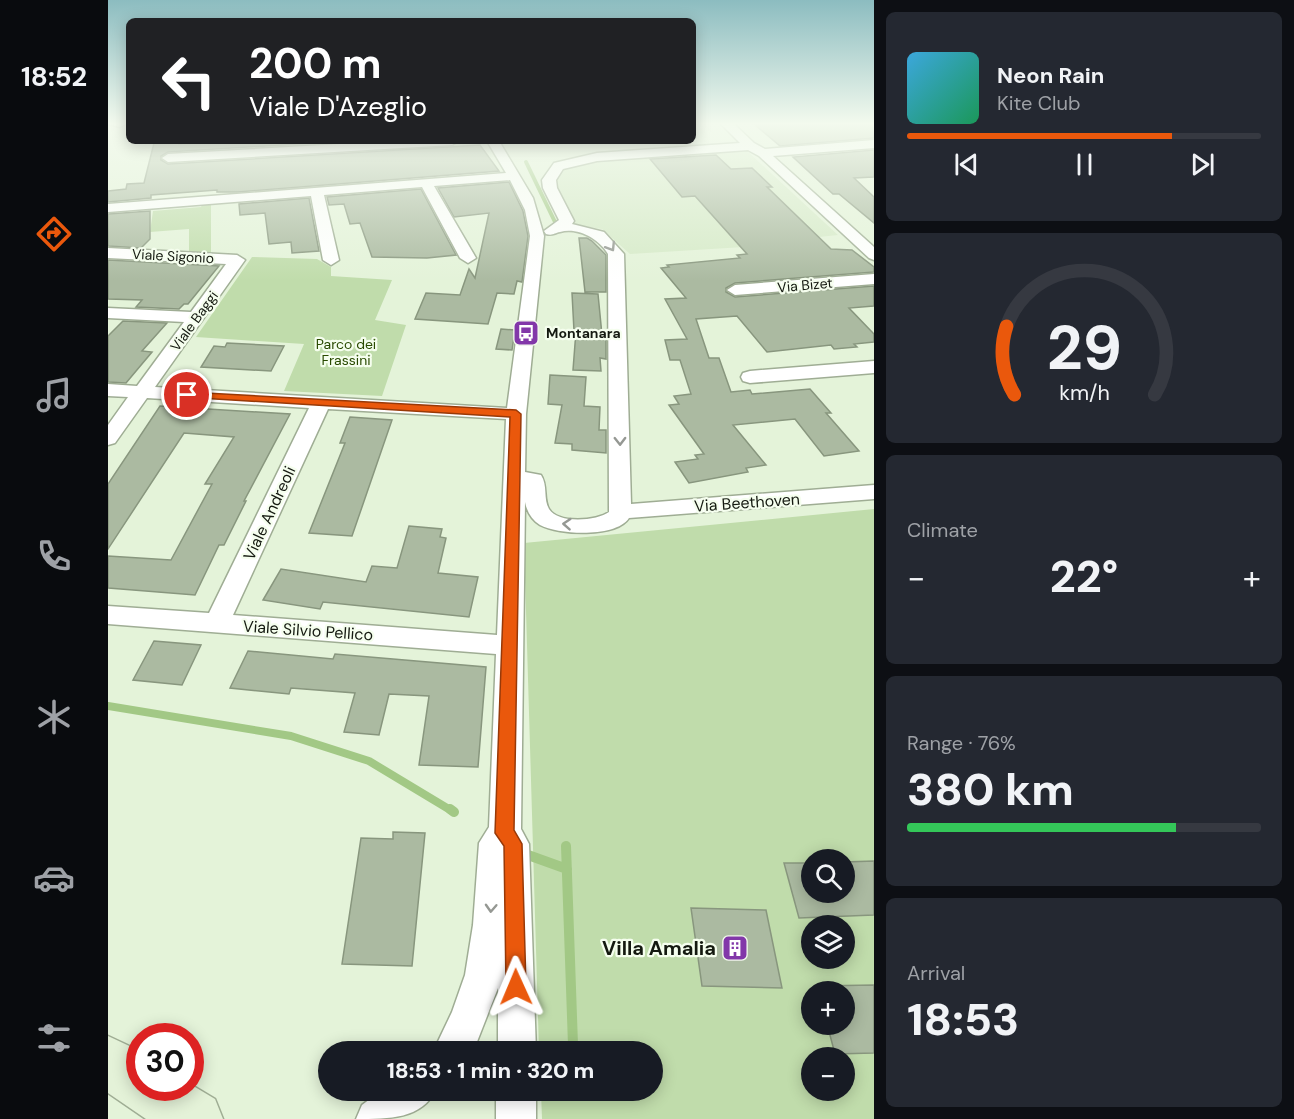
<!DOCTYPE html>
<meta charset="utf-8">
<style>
body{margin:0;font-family:"DM Sans",sans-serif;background:#242831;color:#f1f3f6;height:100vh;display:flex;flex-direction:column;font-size:22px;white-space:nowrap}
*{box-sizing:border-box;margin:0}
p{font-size:20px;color:#9ea1a6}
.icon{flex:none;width:33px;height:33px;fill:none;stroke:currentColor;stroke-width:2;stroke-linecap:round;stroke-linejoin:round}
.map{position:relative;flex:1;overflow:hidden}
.details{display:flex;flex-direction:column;gap:12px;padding:12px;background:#0d0f14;width:420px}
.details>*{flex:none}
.guide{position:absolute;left:18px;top:18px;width:570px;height:126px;border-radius:9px;box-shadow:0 3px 15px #0003;background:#202124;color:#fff;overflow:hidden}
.fabs{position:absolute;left:693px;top:849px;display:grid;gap:12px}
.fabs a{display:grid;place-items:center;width:54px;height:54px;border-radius:50%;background:#171b24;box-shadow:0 3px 15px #0003;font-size:30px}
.speed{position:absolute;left:18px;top:1023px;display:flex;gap:12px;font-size:30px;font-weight:700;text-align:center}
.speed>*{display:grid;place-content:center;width:78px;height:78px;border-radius:50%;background:#171b24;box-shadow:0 3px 15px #0003;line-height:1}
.speed .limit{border:9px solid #d22;background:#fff;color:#111}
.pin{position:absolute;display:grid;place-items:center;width:51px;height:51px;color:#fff;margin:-26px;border:3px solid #fff;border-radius:50%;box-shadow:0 2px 6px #0007}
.me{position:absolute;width:66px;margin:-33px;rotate:359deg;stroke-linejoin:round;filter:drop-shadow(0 0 4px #0008)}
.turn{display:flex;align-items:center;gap:21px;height:126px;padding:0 24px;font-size:27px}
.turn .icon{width:78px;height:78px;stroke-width:2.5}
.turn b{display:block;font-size:42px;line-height:51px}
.big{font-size:45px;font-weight:800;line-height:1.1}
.details .tile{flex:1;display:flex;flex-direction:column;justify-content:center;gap:9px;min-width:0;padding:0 21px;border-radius:9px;background:#242831}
.details .dial{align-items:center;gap:0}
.dial svg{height:156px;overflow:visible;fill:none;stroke:#363941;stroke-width:7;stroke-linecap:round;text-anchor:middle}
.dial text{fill:#f1f3f6;stroke:none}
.song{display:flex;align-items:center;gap:18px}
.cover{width:72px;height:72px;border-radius:9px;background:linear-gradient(135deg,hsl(200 70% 55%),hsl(150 70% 35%))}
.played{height:6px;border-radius:3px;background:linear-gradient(90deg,#ea580c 75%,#363941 75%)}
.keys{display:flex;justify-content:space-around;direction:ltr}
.heat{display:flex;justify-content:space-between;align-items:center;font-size:33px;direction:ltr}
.charge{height:9px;border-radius:4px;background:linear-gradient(90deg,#34c759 76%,#363941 0)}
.trip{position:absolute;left:210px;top:1041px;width:345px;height:60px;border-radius:30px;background:#171b24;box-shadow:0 3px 15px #0003;font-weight:800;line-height:60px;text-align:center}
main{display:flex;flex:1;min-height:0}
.tabs{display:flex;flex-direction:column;width:108px;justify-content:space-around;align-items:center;background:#090b0e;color:#9ea1a6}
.tabs .icon{width:42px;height:42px}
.tabs .active{color:#ea580c}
.tabs b{font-size:27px;color:#f1f3f6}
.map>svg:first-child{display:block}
.built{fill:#d6eac8}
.green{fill:#c0dcab;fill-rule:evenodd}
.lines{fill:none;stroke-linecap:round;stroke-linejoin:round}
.stream-far2{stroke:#a2c885;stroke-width:4}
.stream-far1{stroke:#a2c885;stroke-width:8}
.stream{stroke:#a2c885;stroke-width:10}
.building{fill:#abbaa1;stroke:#88967e;stroke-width:1.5}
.minor-casing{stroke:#9fad94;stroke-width:3}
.secondary-casing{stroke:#9fad94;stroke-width:3}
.minor{fill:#fff;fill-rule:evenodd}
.secondary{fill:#e4f2d8;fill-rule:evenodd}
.oneway{stroke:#959893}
.route{fill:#ea580c;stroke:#983908;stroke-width:1.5}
.labels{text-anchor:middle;stroke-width:4.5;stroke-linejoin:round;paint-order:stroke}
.far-street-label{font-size:14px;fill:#141910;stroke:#f5feee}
.far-poi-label{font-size:14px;font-weight:bold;fill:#141910;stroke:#f5feee;text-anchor:start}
.far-park-label{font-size:14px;fill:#294a00;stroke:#f5feee}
.street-label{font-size:16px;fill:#141910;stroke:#f5feee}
.near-poi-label{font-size:20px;font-weight:bold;fill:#141910;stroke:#f5feee;text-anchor:end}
</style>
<main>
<nav class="tabs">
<b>18:52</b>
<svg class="icon active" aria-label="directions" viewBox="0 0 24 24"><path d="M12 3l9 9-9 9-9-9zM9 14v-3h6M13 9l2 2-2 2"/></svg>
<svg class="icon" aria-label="music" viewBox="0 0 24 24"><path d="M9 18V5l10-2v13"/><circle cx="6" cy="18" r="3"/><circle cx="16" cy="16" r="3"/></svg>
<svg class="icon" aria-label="phone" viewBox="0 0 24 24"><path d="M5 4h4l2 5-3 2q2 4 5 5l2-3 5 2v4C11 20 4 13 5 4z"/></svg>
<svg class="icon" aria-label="climate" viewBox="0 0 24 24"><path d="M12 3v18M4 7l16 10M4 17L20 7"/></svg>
<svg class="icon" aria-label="car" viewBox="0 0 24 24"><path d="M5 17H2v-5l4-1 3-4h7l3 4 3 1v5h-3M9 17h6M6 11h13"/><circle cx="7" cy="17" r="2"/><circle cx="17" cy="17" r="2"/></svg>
<svg class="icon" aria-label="filters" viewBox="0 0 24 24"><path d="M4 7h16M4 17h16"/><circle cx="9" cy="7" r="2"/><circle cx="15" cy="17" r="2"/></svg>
</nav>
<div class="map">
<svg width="766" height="1119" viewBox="0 0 766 1119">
<rect width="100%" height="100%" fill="#e4f3d9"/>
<path class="built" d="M638,150L730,235L711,237L715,242L522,254L494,229L464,224L447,180L455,168L477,163Z"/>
<path class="green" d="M103,204V252L81,254V229L42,232L45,211L93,207L94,205Z
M144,257L209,259L223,267V276L284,280L267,320L298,325L274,396L176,391L196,344L88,337Z
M766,509V1119H434L433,1091L544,1090V1052L431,1051L416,543ZM704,860H736V892H704ZM704,926H736V958H704ZM704,992H736V1024H704ZM704,1058H736V1090H704Z"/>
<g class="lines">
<path class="stream-far2" d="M418,162L447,222"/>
<path class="stream-far1" d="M0,706L183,736L261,761L344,811"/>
<path class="stream" d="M342,809L346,812
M458,846L465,1045
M420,855L459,869"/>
</g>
<path class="building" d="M646,124H764L766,138L672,146Z
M72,141L71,144L130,141L221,142L60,152L53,156V160L60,164L372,145L391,171L130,192H109V190L43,195V198L0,202V191L18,189L19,184L36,183L46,143Z
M766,150V177L746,178L766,197V223L731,194H725L685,157Z
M608,155L623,169L644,168L664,187H659L723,249L744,250L766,267V272L627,283L618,288V292L627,297L766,286V306L741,308L766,334V342L746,344L749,347L726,349L723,345L659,352L629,316L588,319L601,358H611L623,392L642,390L644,394L702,389L723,413H718L751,451L716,456L687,419L625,425L658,465L638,468L640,472L581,483L567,462L590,459L587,455L596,454L561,405L571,404L566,396L583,394L572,360H562L557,340L579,339L557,299L578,298L553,268L561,267L559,265L632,258L629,255L639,254L587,196L574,197L542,159Z
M401,182L415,211L420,236L414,282L409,281L406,294L389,293L380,324L307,319L318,293L352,295L361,269L367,278L381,213L346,217L330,188Z
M313,189L348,255L319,258L264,257L252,223L242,224L236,204L221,205L219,197Z
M201,198L211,251L184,253L183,242L161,244L157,213L132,215L131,204Z
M42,211V239L33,248L0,246V214Z
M471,238H479L484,241L498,255V292H477Z
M0,260L111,266L80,304H76L71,309L28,307L34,300L0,299Z
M464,293L490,294L494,335H498V359L492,358L493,371L465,370L468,331H466Z
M15,321L59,323L34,351L44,352L18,383L0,382V336Z
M393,329L407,330L404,350L388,349Z
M119,343L176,346L163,371L93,367L106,346L117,347Z
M442,375L478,377L476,406L492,407L491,430H498V453L464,450V444L447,443L454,405L440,404Z
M52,406L182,414L136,501H138L116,545H111L87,595L0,588V556L63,560L104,484H97L126,437L76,433L0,549V484Z
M242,417L284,420L244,536L201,533L237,443H232Z
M301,526L334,529L332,537L338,538L330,573L370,577L361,617L215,602L212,609L155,600L173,569L258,582L264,566L289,568Z
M46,641L93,645L74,685L25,680Z
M140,651L225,659L227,654L378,667L370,767L311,765L321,696L281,694L271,735L236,732L247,693L183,688L181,694L122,688Z
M285,832L317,833L304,966L234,964L253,838L285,839Z
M766,861V915L691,918L676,863H704V892H736V862Z
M583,908L658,910L674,988L594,986Z
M766,985V1053L727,1054L719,1024H736V992H711L709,986Z"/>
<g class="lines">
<g class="minor-casing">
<path id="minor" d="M0,124H18L12,127Z
M613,124H626L646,143L657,149L766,140V148L665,156L766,247V260L761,258L651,156L640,150L489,161L455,169L448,180L449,188L466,221L464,224L496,232L516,254L523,504L766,485V499L521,518C508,538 451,535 432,525C424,520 419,512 417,502L413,829L421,844L428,1052H390V988L365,1052H325L344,1012L357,975L365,925L371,843L381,827L388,654L0,624V606L101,613L201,408L39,398L7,443L0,445V425L20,397L0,396V384L29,386L76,322L0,318V308L83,312L118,264L0,258V248L129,255L137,260L47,387L399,408L422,236L417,210L402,180L326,186L368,258L360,263L352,258L314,187L216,195L231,260L223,265L215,260L203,196L0,212V204L398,173L379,141H391L425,198L436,236L418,414L417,472L433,475C440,485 435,499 441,509C450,524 489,521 501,512L500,254C491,239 470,227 452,232C446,233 445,236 438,234L436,231L451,220L435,188L434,180L446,163L489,153L632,143ZM220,409L398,419L389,635L125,615Z
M284,141H350L344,145L60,162L54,158L60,154Z
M766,274V284L627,295L619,290L627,285Z
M766,361V373L642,383L635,381L633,377L635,373L642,371Z
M274,1090H328C313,1119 282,1119 248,1119L254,1105Z
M388,1090H428V1119H388Z"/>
</g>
<g class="secondary-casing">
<path id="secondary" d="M0,1036L32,1051V1088H82V1084L107,1099L115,1119H38L0,1093Z"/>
</g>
<use href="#minor" class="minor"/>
<use href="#secondary" class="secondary"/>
</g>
<defs><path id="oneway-chevron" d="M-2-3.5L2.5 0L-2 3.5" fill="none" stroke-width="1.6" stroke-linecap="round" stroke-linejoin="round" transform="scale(1.5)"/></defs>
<g class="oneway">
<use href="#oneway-chevron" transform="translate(503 247) rotate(58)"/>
<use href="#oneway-chevron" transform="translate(512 441) rotate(89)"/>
<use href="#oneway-chevron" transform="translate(459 524) rotate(-176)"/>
<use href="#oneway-chevron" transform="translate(383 908) rotate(93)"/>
</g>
<linearGradient id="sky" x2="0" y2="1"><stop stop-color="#8cbcc0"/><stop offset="0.44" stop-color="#f3faee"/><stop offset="1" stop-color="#f3faee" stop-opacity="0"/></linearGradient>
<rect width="766" height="281" fill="url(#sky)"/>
<path class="route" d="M79,392L408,410L413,414L406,830L414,844L418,987L415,994L408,997L401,994L398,987L396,846L387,833L402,417L75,397L73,395Z"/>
<defs>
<g id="bus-square" transform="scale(1.35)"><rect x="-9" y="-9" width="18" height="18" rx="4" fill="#8237a9" stroke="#f5feee"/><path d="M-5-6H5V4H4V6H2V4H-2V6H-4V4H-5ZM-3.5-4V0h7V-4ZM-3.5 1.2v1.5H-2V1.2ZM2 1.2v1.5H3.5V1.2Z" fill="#fff"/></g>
<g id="building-square" transform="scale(1.35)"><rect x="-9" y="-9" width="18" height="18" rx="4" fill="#8237a9" stroke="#f5feee"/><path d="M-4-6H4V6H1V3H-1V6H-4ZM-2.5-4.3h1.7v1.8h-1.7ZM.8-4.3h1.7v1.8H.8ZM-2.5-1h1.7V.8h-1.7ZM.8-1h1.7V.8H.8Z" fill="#fff"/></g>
</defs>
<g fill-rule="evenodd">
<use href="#bus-square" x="418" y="333"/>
<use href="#building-square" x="627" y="948"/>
</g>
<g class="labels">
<g class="far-street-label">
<text transform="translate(65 256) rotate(3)" y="5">Viale Sigonio</text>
<text transform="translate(697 285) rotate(-5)" y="5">Via Bizet</text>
<text transform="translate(86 321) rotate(-54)" y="5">Viale Baggi</text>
</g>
<g class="far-poi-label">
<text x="438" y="338">Montanara</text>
</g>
<g class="far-park-label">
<text x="238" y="349">Parco dei<tspan x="238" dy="16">Frassini</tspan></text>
</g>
<g class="street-label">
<text transform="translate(639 502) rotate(-4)" y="6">Via Beethoven</text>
<text transform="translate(161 513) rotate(-65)" y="6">Viale Andreoli</text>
<text transform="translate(200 630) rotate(4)" y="6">Viale Silvio Pellico</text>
</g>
<g class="near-poi-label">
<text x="608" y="955">Villa Amalia</text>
</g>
</g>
</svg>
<div class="fabs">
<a><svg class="icon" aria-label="search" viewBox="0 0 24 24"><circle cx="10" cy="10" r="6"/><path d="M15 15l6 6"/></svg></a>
<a><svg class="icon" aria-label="layers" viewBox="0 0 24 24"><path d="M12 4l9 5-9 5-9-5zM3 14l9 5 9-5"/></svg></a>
<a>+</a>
<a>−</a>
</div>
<div class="speed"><div class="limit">30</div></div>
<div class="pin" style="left:79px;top:395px;background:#d93025"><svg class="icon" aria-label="arrive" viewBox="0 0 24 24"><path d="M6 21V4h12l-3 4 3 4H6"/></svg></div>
<svg class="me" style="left:408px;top:987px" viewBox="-20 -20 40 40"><path d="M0-17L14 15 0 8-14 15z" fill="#ea580c" stroke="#fff" stroke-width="4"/></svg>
<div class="trip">18:53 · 1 min · 320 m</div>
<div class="guide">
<div class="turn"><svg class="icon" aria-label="left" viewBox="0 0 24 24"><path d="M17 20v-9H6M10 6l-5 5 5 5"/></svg><div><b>200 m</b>Viale D'Azeglio</div></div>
</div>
</div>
<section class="details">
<div class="tile">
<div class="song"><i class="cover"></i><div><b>Neon Rain</b><p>Kite Club</p></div></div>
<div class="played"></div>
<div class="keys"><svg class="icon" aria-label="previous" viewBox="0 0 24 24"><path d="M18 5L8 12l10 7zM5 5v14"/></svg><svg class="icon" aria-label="pause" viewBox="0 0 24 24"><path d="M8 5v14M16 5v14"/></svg><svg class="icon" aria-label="next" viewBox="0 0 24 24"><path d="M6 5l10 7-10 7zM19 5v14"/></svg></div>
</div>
<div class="tile dial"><svg viewBox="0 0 100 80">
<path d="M14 69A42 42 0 1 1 86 69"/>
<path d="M14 69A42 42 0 0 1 10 34" stroke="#ea580c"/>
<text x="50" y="56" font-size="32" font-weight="700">29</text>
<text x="50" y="72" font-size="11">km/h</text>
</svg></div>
<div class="tile"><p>Climate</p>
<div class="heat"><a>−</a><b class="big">22°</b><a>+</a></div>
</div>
<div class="tile"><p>Range · 76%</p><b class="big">380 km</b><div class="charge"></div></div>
<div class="tile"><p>Arrival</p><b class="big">18:53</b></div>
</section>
</main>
